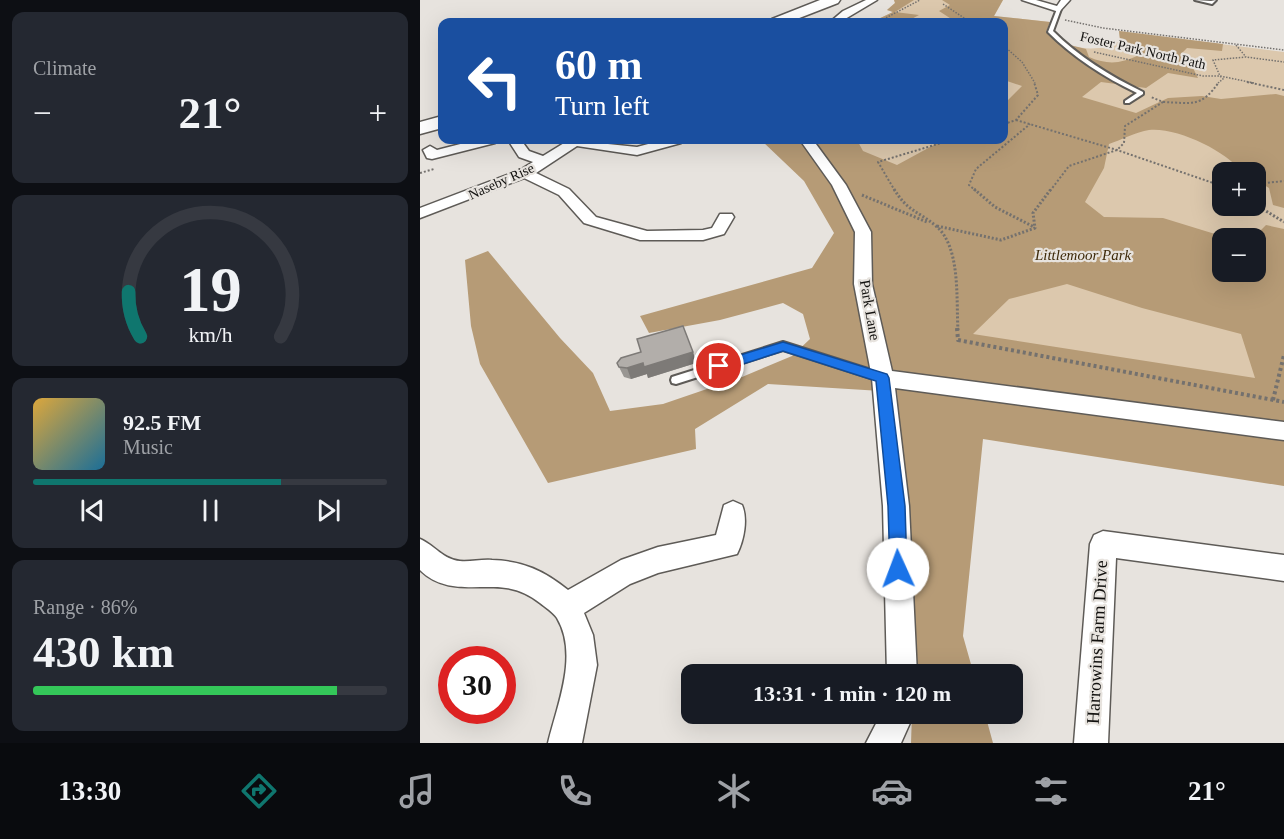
<!DOCTYPE html>
<meta charset="utf-8">
<style>
body{margin:0;font-family:Georgia,serif;background:#242831;color:#f1f3f6;height:100vh;display:flex;flex-direction:column;font-size:22px;white-space:nowrap}
*{box-sizing:border-box;margin:0}
p{font-size:20px;color:#9ea1a6}
.icon{flex:none;width:33px;height:33px;fill:none;stroke:currentColor;stroke-width:2;stroke-linecap:round;stroke-linejoin:round}
.map{position:relative;flex:1;overflow:hidden}
.sheet{display:flex;flex-direction:column;gap:12px;padding:12px;background:#0d0f14;width:420px}
.sheet>*{flex:none}
.hud{position:absolute;left:18px;top:18px;width:570px;height:126px;border-radius:12px;box-shadow:0 6px 24px #0002;background:#1a4fa0;color:#fff;overflow:hidden}
.buttons{position:absolute;left:792px;top:162px;display:grid;gap:12px}
.buttons a{display:grid;place-items:center;width:54px;height:54px;border-radius:12px;background:#171b24;box-shadow:0 6px 24px #0002;font-size:30px}
.speed{position:absolute;left:18px;top:646px;display:flex;gap:12px;font-size:30px;font-weight:700;text-align:center}
.speed>*{display:grid;place-content:center;width:78px;height:78px;border-radius:50%;background:#171b24;box-shadow:0 6px 24px #0002;line-height:1}
.speed .limit{border:9px solid #d22;background:#fff;color:#111}
.pin{position:absolute;display:grid;place-items:center;width:51px;height:51px;color:#fff;margin:-26px;border:3px solid #fff;border-radius:50%;box-shadow:0 2px 6px #0007}
.me{position:absolute;width:66px;margin:-33px;rotate:358deg;stroke-linejoin:round;filter:drop-shadow(0 0 4px #0008)}
.turn{display:flex;align-items:center;gap:21px;height:126px;padding:0 18px;font-size:27px}
.turn .icon{width:78px;height:78px;stroke-width:2.5}
.turn b{display:block;font-size:42px;line-height:51px}
.big{font-size:45px;font-weight:800;line-height:1.1}
.sheet .widget{flex:1;display:flex;flex-direction:column;justify-content:center;gap:9px;min-width:0;padding:0 21px;border-radius:12px;background:#242831}
.sheet .dial{align-items:center;gap:0}
.dial svg{height:156px;overflow:visible;fill:none;stroke:#363941;stroke-width:7;stroke-linecap:round;text-anchor:middle}
.dial text{fill:#f1f3f6;stroke:none}
.song{display:flex;align-items:center;gap:18px}
.cover{width:72px;height:72px;border-radius:9px;background:linear-gradient(135deg,hsl(40 70% 55%),hsl(200 70% 35%))}
.played{height:6px;border-radius:3px;background:linear-gradient(90deg,#0f766e 70%,#363941 70%)}
.keys{display:flex;justify-content:space-around;direction:ltr}
.heat{display:flex;justify-content:space-between;align-items:center;font-size:33px;direction:ltr}
.charge{height:9px;border-radius:4px;background:linear-gradient(90deg,#34c759 86%,#363941 0)}
.trip{position:absolute;left:261px;top:664px;width:342px;height:60px;border-radius:12px;background:#171b24;box-shadow:0 6px 24px #0002;font-weight:800;line-height:60px;text-align:center}
.dock{display:flex;height:96px;justify-content:space-around;align-items:center;background:#090b0e;color:#9ea1a6}
.dock .icon{width:42px;height:42px}
.dock .on{color:#0f766e}
.dock b{font-size:27px;color:#f1f3f6}
main{display:flex;flex:1;min-height:0}
.map>svg:first-child{display:block}
.green{fill:#dcc8ad;fill-rule:evenodd}
.forest{fill:#b69b76;fill-rule:evenodd}
.lines{fill:none;stroke-linecap:round;stroke-linejoin:round}
.service-casing{stroke:#5e5b57;stroke-width:4}
.minor-casing{stroke:#5e5b57;stroke-width:3}
.primary-casing{stroke:#5e5b57;stroke-width:3}
.path-far3{stroke:#74716e;stroke-width:1.5;stroke-dasharray:1.5 1.5;stroke-linecap:butt}
.path-far2{stroke:#74716e;stroke-width:2;stroke-dasharray:2 2;stroke-linecap:butt}
.path-far1{stroke:#74716e;stroke-width:3;stroke-dasharray:2 2;stroke-linecap:butt}
.path{stroke:#74716e;stroke-width:4;stroke-dasharray:3 3;stroke-linecap:butt}
.service{fill:#fff;fill-rule:evenodd}
.minor{fill:#fff;fill-rule:evenodd}
.primary{fill:#fff;fill-rule:evenodd}
.wall{fill:#999692}
.shaded-wall{fill:#7d7a77}
.building{fill:#b2aeaa;stroke:#7d7a77;stroke-width:1.5}
.route{fill:#1a73e8;stroke:#114b97;stroke-width:1.5}
.labels{text-anchor:middle;stroke-width:4.5;stroke-linejoin:round;paint-order:stroke}
.far-street-label{font-size:14px;fill:#12110f;stroke:#e7e3de}
.park-label{font-size:15px;font-style:italic;fill:#3d2909;stroke:#e7e3de}
.street-label{font-size:15px;fill:#12110f;stroke:#e7e3de}
.near-street-label{font-size:18px;fill:#12110f;stroke:#e7e3de}
</style>
<main>
<section class="sheet">
<div class="widget"><p>Climate</p>
<div class="heat"><a>−</a><b class="big">21°</b><a>+</a></div>
</div>
<div class="widget dial"><svg viewBox="0 0 100 80">
<path d="M14 69A42 42 0 1 1 86 69"/>
<path d="M14 69A42 42 0 0 1 8 46" stroke="#0f766e"/>
<text x="50" y="56" font-size="32" font-weight="700">19</text>
<text x="50" y="72" font-size="11">km/h</text>
</svg></div>
<div class="widget">
<div class="song"><i class="cover"></i><div><b>92.5 FM</b><p>Music</p></div></div>
<div class="played"></div>
<div class="keys"><svg class="icon" aria-label="previous" viewBox="0 0 24 24"><path d="M18 5L8 12l10 7zM5 5v14"/></svg><svg class="icon" aria-label="pause" viewBox="0 0 24 24"><path d="M8 5v14M16 5v14"/></svg><svg class="icon" aria-label="next" viewBox="0 0 24 24"><path d="M6 5l10 7-10 7zM19 5v14"/></svg></div>
</div>
<div class="widget"><p>Range · 86%</p><b class="big">430 km</b><div class="charge"></div></div>
</section>
<div class="map">
<svg width="864" height="743" viewBox="0 0 864 743">
<rect width="100%" height="100%" fill="#e7e3de"/>
<path class="green" d="M474,0H583L574,16L630,22L626,32C630,35 634,39 638,41C654,50 687,52 700,40L699,31L864,52V424L478,371L393,140H584V22H452L473,12L467,10L475,3ZM802,172H836V206H802ZM802,238H836V272H802Z"/>
<path class="forest" d="M474,0H494L475,12L499,15L486,22H452L473,12L467,10L475,3Z
M522,0H583L574,16L630,22L626,32L638,42L666,49L669,57C688,65 700,64 719,55L700,40L699,31L803,44L802,51L767,48L762,53L772,66L778,78L748,73L726,88L681,82L662,97L716,113L748,98L782,96L801,99L856,94L864,96V208L853,205L849,188L836,180V172H822C806,151 757,127 729,130C716,132 701,140 689,144L684,168L665,202L684,217L743,218L808,238H802V272H836V238H833L846,225L864,229V486L563,439L543,636L554,675H493V641L477,392L348,384L275,429L276,449L128,483L60,364L51,326L45,260L68,251L140,338L173,373L190,411L243,404L322,377L372,356L390,339L383,314L363,303L300,320L229,333L220,316L392,268L414,233L384,181L341,140H437L443,151L477,165L523,140H584V104L602,86L584,80V22H536L519,11L530,5ZM647,284L722,308L821,334L835,378L553,334L589,299Z
M492,714H565L573,743H491Z"/>
<g class="lines">
<g class="service-casing">
<path id="service" d="M775,0L791,1L796,0L792,4Z
M639,8L641,9L633,31C659,57 690,76 723,92V94L709,103H705V101L717,93C684,77 654,58 628,32L637,9Z
M363,342L467,375L468,378L467,381L463,382L363,350L256,384L252,383L251,380L252,377Z"/>
</g>
<g class="minor-casing">
<path id="minor" d="M446,0H457L420,22H410L423,11Z
M602,0H616L637,6L641,0H650L639,12Z
M56,140H77L75,143L12,159L7,158L3,150L10,146L17,150Z
M88,140H101L109,151L123,156L149,140L217,147L243,140H262L261,143L217,155L157,146L116,173L149,189L176,217L227,231L283,230L292,228L300,214H312L314,217L304,234L283,240H220L164,223L139,195L104,178L0,218V208L100,170L113,162L99,157Z
M380,140H393L426,185L451,232L452,284L472,371L864,422V440L475,388L489,506L497,675H467L463,506L452,378L434,284L435,232L412,185Z
M313,501L322,505C328,519 324,540 317,554L238,573L210,584L164,613L173,635L177,665L162,743H128C137,705 159,655 137,618C133,612 125,607 120,603C105,591 88,586 69,587C44,587 20,590 0,570V539C14,545 24,560 40,561C50,562 62,559 72,560C104,561 124,571 148,590L201,560L238,547L296,535L304,505Z
M683,531L864,555V581L696,558L688,743H654L670,544L674,535Z
M461,714H494L481,743H446Z"/>
</g>
<g class="primary-casing">
<path id="primary" d="M400,0H420L418,3L369,22H349L352,19Z
M22,116V128L0,134V122Z"/>
</g>
<path class="path-far3" d="M523,4L550,22
M91,20L94,22
M645,20L683,28L864,50
M458,22L500,0
M816,45L826,57
M584,46L602,62L615,83
M674,52L783,76H800L803,79L798,83
M834,83L800,76L793,60L826,57L864,62"/>
<path class="path-far2" d="M827,82L864,90
M743,102C772,103 781,108 799,82
M596,120L697,150L802,186
M584,124L596,120L618,95L614,82
M0,173L14,169
M836,184L864,181
M475,191L458,162L531,140
M556,191L549,185L556,169L610,124
M630,191L649,166L697,150L704,143L705,126L743,102L731,97"/>
<path class="path-far1" d="M474,189C487,211 498,211 516,226C541,247 536,299 538,330
M554,189L575,207L614,227
M442,195L507,222
M836,205L864,222
M517,226L581,240L615,228L613,213L631,189"/>
<path class="path" d="M537,328L538,340L864,402
M853,400L864,355"/>
<use href="#service" class="service"/>
<use href="#minor" class="minor"/>
<use href="#primary" class="primary"/>
</g>
<path class="wall" d="M273,352L276,363L228,378L227,374L211,379L204,377L197,363Z"/>
<path class="shaded-wall" d="M273,352L276,363L228,378L227,374L211,379L207,368L223,363Z"/>
<path class="building" d="M263,326L273,352L224,367L223,363L207,368L199,367L197,363L201,358L221,352L217,339Z"/>
<path class="route" d="M363,342L467,374L469,378L485,506L487,569L485,575L478,578L472,575L470,569L468,506L456,381L363,351L299,372L292,366L294,363Z"/>
<g class="labels">
<g class="far-street-label">
<text transform="translate(723 50) rotate(13)" y="5">Foster Park North Path</text>
<text transform="translate(81 181) rotate(-24)" y="5">Naseby Rise</text>
</g>
<g class="park-label">
<text x="663" y="260">Littlemoor Park</text>
</g>
<g class="street-label">
<text transform="translate(450 310) rotate(80)" y="5">Park Lane</text>
</g>
<g class="near-street-label">
<text transform="translate(677 642) rotate(-87)" y="6">Harrowins Farm Drive</text>
</g>
</g>
</svg>
<div class="buttons">
<a>+</a>
<a>−</a>
</div>
<div class="speed"><div class="limit">30</div></div>
<div class="pin" style="left:299px;top:366px;background:#d93025"><svg class="icon" aria-label="arrive" viewBox="0 0 24 24"><path d="M6 21V4h12l-3 4 3 4H6"/></svg></div>
<svg class="me" style="left:478px;top:569px" viewBox="-20 -20 40 40"><circle r="19" fill="#fff"/><path d="M0-13L10 11 0 6-10 11z" fill="#1a73e8"/></svg>
<div class="trip">13:31 · 1 min · 120 m</div>
<div class="hud">
<div class="turn"><svg class="icon" aria-label="left" viewBox="0 0 24 24"><path d="M17 20v-9H6M10 6l-5 5 5 5"/></svg><div><b>60 m</b>Turn left</div></div>
</div>
</div>
</main>
<nav class="dock">
<b>13:30</b>
<svg class="icon on" aria-label="directions" viewBox="0 0 24 24"><path d="M12 3l9 9-9 9-9-9zM9 14v-3h6M13 9l2 2-2 2"/></svg>
<svg class="icon" aria-label="music" viewBox="0 0 24 24"><path d="M9 18V5l10-2v13"/><circle cx="6" cy="18" r="3"/><circle cx="16" cy="16" r="3"/></svg>
<svg class="icon" aria-label="phone" viewBox="0 0 24 24"><path d="M5 4h4l2 5-3 2q2 4 5 5l2-3 5 2v4C11 20 4 13 5 4z"/></svg>
<svg class="icon" aria-label="climate" viewBox="0 0 24 24"><path d="M12 3v18M4 7l16 10M4 17L20 7"/></svg>
<svg class="icon" aria-label="car" viewBox="0 0 24 24"><path d="M5 17H2v-5l4-1 3-4h7l3 4 3 1v5h-3M9 17h6M6 11h13"/><circle cx="7" cy="17" r="2"/><circle cx="17" cy="17" r="2"/></svg>
<svg class="icon" aria-label="filters" viewBox="0 0 24 24"><path d="M4 7h16M4 17h16"/><circle cx="9" cy="7" r="2"/><circle cx="15" cy="17" r="2"/></svg>
<b>21°</b>
</nav>
